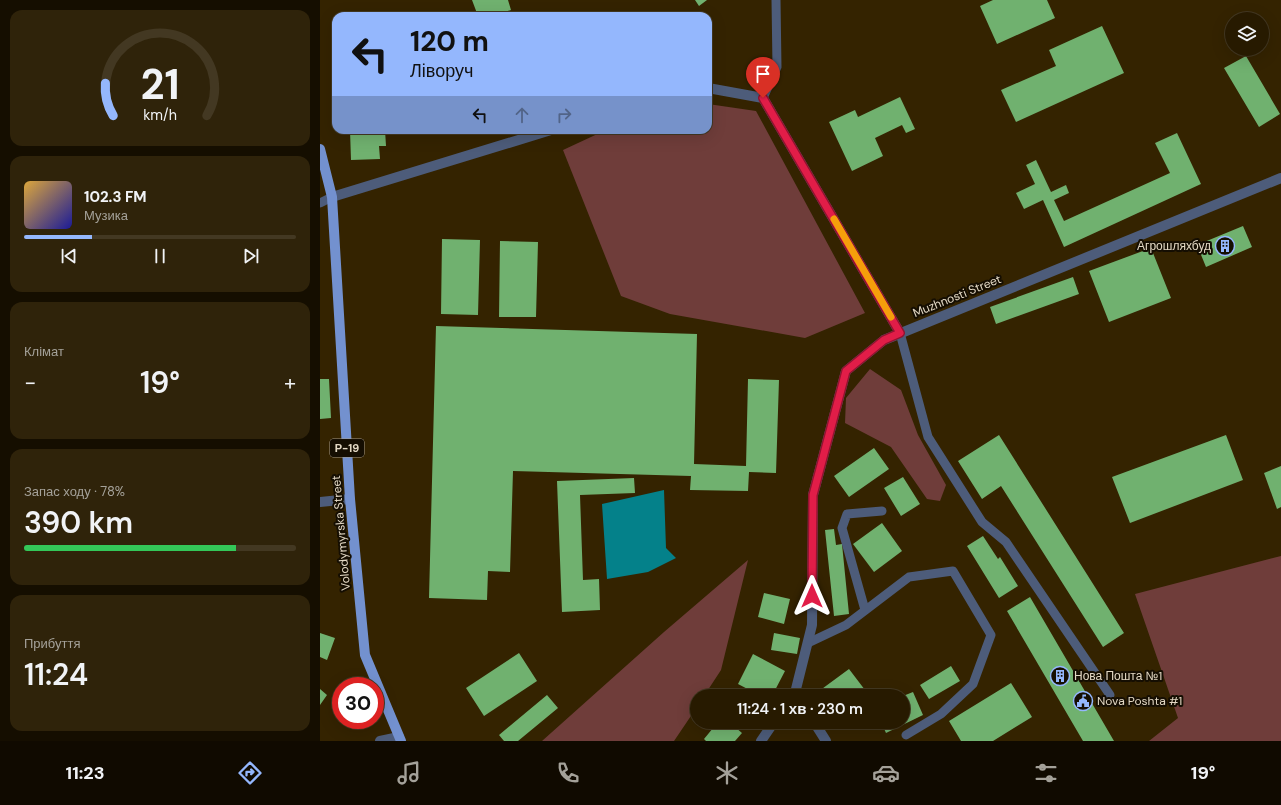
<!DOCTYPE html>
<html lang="uk">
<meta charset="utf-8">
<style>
body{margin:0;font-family:"DM Sans",sans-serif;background:#2f230a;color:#f1f3f6;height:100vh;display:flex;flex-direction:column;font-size:15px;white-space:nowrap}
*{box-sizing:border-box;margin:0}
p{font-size:13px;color:#a4a199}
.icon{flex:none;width:22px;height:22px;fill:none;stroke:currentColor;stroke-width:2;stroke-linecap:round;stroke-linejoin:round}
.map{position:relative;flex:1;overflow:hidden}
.side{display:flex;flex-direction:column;gap:10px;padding:10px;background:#150e00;width:320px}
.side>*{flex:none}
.banner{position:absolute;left:12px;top:12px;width:380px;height:122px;border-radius:12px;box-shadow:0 4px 16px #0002,0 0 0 1px #433822;background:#94b7fd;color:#111;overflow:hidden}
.tools{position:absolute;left:905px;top:12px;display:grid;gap:8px}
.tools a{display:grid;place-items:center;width:44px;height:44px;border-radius:50%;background:#271a00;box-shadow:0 4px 16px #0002,0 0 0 1px #433822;font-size:20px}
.speed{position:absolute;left:12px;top:677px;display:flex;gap:8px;font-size:20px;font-weight:700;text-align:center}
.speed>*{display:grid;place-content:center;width:52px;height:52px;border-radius:50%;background:#271a00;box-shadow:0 4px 16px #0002,0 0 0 1px #433822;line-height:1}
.speed .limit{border:6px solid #d22;background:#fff;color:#111}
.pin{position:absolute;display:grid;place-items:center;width:34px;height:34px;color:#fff;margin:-41px -17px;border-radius:50% 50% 50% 0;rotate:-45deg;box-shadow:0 0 4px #0007}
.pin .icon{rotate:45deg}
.me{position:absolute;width:44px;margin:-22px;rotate:0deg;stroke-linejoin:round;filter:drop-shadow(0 0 3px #0008)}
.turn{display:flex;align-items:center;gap:14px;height:84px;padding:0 12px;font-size:18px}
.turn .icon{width:52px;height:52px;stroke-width:2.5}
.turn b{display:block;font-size:28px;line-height:34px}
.lanes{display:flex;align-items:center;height:38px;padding:0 12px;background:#0003;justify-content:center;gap:20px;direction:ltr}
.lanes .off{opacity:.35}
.big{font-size:30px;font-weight:600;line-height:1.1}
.side .widget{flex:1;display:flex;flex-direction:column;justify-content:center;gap:6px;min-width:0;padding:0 14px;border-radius:12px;background:#2f230a}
.side .dial{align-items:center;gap:0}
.dial svg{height:104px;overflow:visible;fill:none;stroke:#433822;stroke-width:7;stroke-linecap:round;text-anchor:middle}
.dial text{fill:#f1f3f6;stroke:none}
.song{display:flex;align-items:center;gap:12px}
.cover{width:48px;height:48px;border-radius:6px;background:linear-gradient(135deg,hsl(40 70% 55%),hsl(240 70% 35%))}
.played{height:4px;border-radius:2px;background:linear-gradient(90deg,#94b7fd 25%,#433822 25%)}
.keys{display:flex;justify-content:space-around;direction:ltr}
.heat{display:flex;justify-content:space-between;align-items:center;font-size:22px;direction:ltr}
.charge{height:6px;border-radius:3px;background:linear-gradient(90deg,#34c759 78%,#433822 0)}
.trip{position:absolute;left:370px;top:689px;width:220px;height:40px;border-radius:20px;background:#271a00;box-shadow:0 4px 16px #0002,0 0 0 1px #433822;font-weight:600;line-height:40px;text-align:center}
.menu{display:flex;height:64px;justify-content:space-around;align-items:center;background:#100a00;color:#a4a199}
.menu .icon{width:28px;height:28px}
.menu .selected{color:#94b7fd}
.menu b{font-size:18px;color:#f1f3f6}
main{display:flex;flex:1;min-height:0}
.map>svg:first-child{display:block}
.green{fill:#6f3d3a}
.water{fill:#04818a}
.building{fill:#70b16f}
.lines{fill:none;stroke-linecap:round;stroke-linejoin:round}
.lane{stroke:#4d5c7a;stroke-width:9}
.street{stroke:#4d5c7a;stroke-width:10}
.primary{stroke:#7391cf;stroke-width:10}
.route-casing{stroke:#92132f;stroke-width:10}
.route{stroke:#e11d48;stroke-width:7}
.slow{stroke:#f59e0b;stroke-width:7}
.labels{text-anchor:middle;stroke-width:4;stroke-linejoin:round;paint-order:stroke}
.shield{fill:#150e02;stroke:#a59b8a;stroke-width:1}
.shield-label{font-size:11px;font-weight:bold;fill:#e3d8c4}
.poi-label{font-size:12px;fill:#e3d8c4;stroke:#150e02;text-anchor:start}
.street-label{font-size:12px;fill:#e3d8c4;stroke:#150e02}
</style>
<main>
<section class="side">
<div class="widget dial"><svg viewBox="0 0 100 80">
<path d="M14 69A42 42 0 1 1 86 69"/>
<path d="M14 69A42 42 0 0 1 8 44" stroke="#94b7fd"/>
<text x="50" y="56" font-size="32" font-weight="700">21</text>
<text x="50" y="72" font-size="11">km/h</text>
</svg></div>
<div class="widget">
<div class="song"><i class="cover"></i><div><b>102.3 FM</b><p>Музика</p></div></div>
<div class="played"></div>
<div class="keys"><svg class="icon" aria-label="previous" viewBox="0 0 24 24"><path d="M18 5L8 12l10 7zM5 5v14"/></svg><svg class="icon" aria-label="pause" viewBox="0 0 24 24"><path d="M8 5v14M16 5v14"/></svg><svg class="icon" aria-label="next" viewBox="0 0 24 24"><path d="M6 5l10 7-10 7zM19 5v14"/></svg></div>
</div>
<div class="widget"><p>Клімат</p>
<div class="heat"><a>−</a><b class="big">19°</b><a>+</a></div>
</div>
<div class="widget"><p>Запас ходу · 78%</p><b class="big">390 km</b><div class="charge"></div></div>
<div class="widget"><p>Прибуття</p><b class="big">11:24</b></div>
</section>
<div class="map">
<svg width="961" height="741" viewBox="0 0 961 741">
<rect width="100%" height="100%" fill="#342300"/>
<path class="green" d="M388,104L436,111L545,313L485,338L350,314L301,296L243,150L286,130H388Z
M550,369L581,390L598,435L626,485L620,501L607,499L571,447L525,423L526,398Z
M961,556V741H829L858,718L815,594Z
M428,560L401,670L384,696H377V707L354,741H222L344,632Z"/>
<path class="water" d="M344,490L346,548L356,558L328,572L287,579L282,504Z"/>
<path class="building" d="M152,0H188L191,10L172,16H158Z
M375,0H387L379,6Z
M673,0H727L735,18L677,44L660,6Z
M54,12V16H38V14Z
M782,26L804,73L696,122L681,90L736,66L729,50Z
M926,56L960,114L939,127L904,68Z
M580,97L595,129L586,133L582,125L555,138L563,156L532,171L509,122L535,110L538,117Z
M30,130H65L66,146H59L60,159L31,160Z
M857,133L881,184L744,247L723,200L704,209L696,193L715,184L706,165L716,160L731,192L746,185L749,193L734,200L744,221L850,173L835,143Z
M923,226L932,247L886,267L877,245Z
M122,239L160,240L158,315L121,314Z
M180,241L218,242L216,317H179Z
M831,248L851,298L789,322L769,271Z
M753,277L759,294L676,324L670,307Z
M116,326L377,334L374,464L426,466L428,379L459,380L456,473L429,472L428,491L370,490L371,476L193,471L190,572L168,571L167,600L109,598Z
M0,379H9L11,418L0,419Z
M679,435L804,633L783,647L681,486L662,499L638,461Z
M906,435L923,480L810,523L792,477Z
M554,448L569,469L529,497L514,476Z
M961,466V507L957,509L944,473Z
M583,477L600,504L581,516L564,488Z
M314,478L315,493L260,495L263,580L279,579L280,610L242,612L237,481Z
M562,523L582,551L554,572L533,544Z
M514,529L516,545L522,544L529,614L514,616L505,530Z
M663,536L678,559L680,557L698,586L679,598L647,546Z
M444,593L470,599L464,624L438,617Z
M710,597L794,741H763L687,611Z
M0,633L15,638L7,660L0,657Z
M454,633L480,638L477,654L451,650Z
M199,653L217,681L164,716L146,688Z
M433,654L465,671L452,696H441L418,684Z
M631,666L640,681L609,699L600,685Z
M529,669L545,690L537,696H497L495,694Z
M691,683L712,717L673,741H641L629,721Z
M0,689L7,695L0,705Z
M593,692L603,715L566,733L561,722H583V696Z
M227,695L238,708L198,741H184L179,735Z
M398,722H409L422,733L415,741H386L384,739Z"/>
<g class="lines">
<path class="lane" d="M443,98L457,67L456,0
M0,203L12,197
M580,333L608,437L662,522L686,542L790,695
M545,610L522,528L527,514L562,511
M488,643L526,625L589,577L633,571L671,635L653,684L621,714L586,735"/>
<path class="street" d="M388,88L443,98L580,333
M12,197L231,130
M0,502L30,499
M473,696L475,693L492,625L493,495L526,371L564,340L961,178
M494,722L506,741
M60,741L79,737
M441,741L454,722"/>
<path class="primary" d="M0,149L12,197L30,499L45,655L81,741"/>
</g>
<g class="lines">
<g class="route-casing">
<path id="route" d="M443,98L580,333L564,340L526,371L493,495L492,596"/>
</g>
<use href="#route" class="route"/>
<path class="slow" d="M514,219L571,317"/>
</g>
<defs>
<g id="building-ring" transform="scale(1)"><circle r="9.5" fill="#150e02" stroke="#94b7fd" stroke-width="1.5"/><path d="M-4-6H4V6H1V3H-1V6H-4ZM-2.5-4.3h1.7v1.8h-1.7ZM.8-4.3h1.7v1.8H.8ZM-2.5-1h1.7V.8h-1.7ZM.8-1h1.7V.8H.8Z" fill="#94b7fd"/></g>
<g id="civic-ring" transform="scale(1)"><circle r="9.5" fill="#150e02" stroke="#94b7fd" stroke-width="1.5"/><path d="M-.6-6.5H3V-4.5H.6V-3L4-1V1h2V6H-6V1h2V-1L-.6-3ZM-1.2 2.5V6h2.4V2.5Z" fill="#94b7fd"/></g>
</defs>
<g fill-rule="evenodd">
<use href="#building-ring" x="905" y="246"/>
<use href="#building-ring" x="740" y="676"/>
<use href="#civic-ring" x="763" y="701"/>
</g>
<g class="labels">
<rect class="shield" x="10" y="439" width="34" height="18" rx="3"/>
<g class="shield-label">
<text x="27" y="452">Р-19</text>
</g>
<g class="poi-label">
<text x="891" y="250" text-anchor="end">Агрошляхбуд</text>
<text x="754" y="680">Нова Пошта №1</text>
<text x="777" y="705">Nova Poshta #1</text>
</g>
<g class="street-label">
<text transform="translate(637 296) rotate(-22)" y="4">Muzhnosti Street</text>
<text transform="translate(21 533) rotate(-95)" y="4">Volodymyrska Street</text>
</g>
</g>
</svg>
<div class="tools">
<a><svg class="icon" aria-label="layers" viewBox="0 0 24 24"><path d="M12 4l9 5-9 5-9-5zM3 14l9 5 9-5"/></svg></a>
</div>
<div class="speed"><div class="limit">30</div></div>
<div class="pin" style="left:443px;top:98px;background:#d93025"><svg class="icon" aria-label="arrive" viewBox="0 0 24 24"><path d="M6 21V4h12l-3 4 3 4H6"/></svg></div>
<svg class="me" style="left:492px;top:596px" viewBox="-20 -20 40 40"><path d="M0-17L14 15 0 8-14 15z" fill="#e11d48" stroke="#fff" stroke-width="4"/></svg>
<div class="trip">11:24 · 1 хв · 230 m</div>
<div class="banner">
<div class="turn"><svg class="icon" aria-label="left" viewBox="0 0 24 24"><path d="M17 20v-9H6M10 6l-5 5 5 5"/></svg><div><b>120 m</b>Ліворуч</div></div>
<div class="lanes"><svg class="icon" aria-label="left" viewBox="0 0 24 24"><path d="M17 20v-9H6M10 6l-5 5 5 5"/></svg><svg class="icon off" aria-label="ahead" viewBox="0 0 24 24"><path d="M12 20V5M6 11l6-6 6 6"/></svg><svg class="icon off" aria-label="right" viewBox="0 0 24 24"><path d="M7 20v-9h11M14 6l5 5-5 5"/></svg></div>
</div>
</div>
</main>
<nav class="menu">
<b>11:23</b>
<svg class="icon selected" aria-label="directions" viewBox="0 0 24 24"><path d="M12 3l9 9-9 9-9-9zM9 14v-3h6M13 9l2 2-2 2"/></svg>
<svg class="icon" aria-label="music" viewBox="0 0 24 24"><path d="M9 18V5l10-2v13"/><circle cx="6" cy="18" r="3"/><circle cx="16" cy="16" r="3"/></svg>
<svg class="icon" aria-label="phone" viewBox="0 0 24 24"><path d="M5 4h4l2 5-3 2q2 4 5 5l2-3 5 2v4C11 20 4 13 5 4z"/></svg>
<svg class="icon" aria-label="climate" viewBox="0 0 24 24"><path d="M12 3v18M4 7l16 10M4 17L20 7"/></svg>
<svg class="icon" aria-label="car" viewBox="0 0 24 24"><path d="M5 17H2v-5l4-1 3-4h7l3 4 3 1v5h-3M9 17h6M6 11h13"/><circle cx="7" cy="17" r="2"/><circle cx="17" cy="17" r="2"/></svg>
<svg class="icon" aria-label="filters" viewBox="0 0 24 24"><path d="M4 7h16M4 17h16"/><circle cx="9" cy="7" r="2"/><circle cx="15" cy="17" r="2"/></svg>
<b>19°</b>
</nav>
